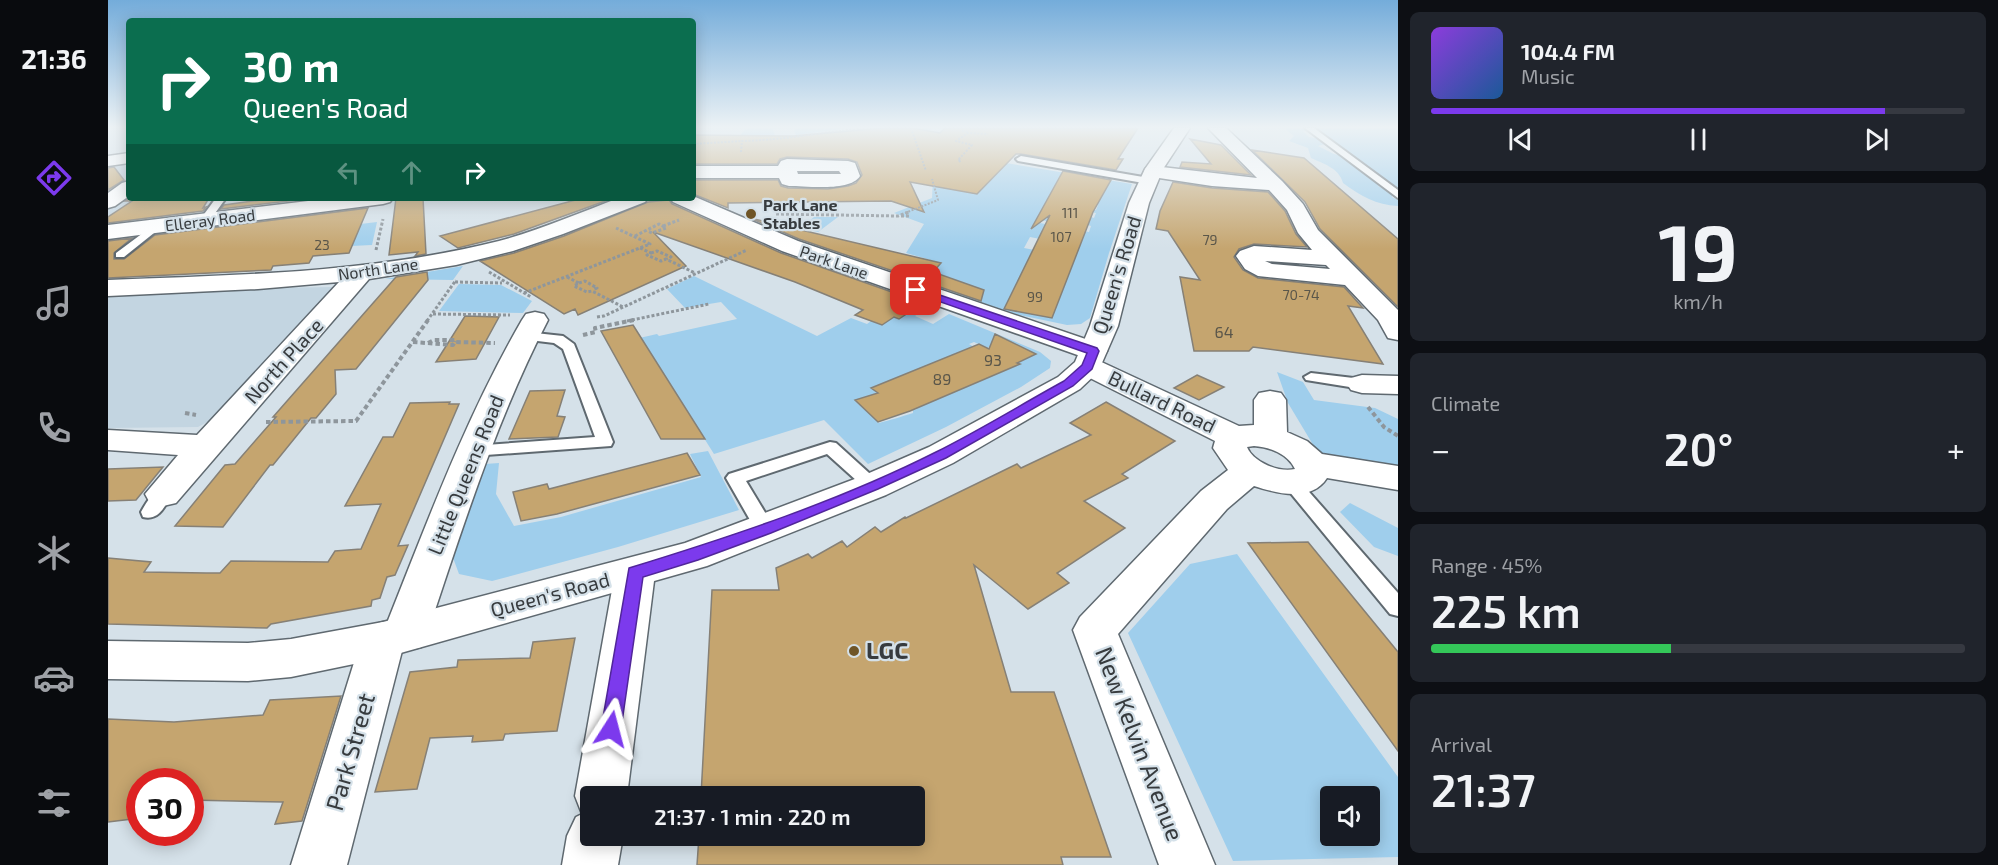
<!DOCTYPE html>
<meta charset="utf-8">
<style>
body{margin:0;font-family:"Exo 2",sans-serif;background:#20242c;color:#f1f3f6;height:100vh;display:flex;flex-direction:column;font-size:22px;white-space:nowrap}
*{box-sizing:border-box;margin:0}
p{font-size:20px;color:#9ea1a6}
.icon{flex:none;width:33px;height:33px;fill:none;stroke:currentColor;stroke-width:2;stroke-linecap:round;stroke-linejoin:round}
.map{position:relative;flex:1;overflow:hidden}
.sheet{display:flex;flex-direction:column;gap:12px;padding:12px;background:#0d0f14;width:600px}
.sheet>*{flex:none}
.hud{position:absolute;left:18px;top:18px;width:570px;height:183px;border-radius:6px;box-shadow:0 3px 15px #0003;background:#0b6e4f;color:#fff;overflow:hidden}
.buttons{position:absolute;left:1212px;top:786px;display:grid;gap:12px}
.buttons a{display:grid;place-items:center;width:60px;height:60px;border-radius:6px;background:#171b24;box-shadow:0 3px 15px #0003;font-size:30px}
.speed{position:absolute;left:18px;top:768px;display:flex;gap:12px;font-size:30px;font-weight:700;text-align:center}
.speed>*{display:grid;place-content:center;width:78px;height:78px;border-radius:50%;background:#171b24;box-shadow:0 3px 15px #0003;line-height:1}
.speed .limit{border:9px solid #d22;background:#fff;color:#111}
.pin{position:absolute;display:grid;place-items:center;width:51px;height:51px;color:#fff;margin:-26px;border-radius:12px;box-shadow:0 3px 9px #0006}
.me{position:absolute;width:66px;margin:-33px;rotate:9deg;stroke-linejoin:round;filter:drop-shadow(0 0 4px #0008)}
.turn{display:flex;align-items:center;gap:21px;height:126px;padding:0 18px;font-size:27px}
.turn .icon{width:78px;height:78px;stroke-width:2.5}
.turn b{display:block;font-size:42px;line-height:51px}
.lanes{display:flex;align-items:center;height:57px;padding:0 18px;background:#0003;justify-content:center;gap:30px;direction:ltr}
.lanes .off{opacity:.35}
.big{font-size:45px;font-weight:600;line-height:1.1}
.sheet .widget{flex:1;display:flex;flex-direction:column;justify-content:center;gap:9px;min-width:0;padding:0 21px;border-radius:9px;background:#20242c}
.sheet .dial{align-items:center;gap:0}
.dial b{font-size:78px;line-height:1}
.song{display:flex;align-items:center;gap:18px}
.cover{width:72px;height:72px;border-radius:9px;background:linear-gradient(135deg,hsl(270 70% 55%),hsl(210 70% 35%))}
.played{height:6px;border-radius:3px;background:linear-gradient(90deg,#7c3aed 85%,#363941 85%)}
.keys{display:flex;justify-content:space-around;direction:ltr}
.heat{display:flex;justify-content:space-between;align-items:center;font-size:33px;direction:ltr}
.charge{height:9px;border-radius:4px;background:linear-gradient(90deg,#34c759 45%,#363941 0)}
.trip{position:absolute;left:472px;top:786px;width:345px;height:60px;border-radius:6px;background:#171b24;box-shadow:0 3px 15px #0003;font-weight:600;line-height:60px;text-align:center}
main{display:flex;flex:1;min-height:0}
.tab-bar{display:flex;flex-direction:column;width:108px;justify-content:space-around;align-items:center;background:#090b0e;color:#9ea1a6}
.tab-bar .icon{width:42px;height:42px}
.tab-bar .active{color:#7c3aed}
.tab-bar b{font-size:27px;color:#f1f3f6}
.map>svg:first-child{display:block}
.built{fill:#c3d5e1}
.green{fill:#9fceec;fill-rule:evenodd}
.building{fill:#c5a56f;stroke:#868076;stroke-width:1.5}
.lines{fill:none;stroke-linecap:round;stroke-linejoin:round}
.service-casing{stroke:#5f6970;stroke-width:4}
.minor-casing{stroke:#5f6970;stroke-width:3}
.secondary-casing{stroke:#5f6970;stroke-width:3}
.primary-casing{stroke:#5f6970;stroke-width:3}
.path-far2{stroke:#8e969c;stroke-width:2;stroke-dasharray:2 1.5;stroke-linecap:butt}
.path-far1{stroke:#8e969c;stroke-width:3;stroke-dasharray:3 2;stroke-linecap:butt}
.path{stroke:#8e969c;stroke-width:4;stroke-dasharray:4.5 3;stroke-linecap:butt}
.service{fill:#fff;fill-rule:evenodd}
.minor{fill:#fff;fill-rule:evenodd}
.secondary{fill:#fff;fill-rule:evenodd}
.primary{fill:#fff;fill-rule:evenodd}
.route{fill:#7c3aed;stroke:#51269a;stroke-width:1.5}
.poi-dot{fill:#6f5527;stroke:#d5e1e9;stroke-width:2}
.labels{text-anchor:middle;stroke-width:4.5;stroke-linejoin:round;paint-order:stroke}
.far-number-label{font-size:14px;fill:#5a564a}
.far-poi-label{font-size:16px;font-weight:bold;fill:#373b3e;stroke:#d5e1e9;text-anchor:start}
.far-street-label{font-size:16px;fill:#373b3e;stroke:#d5e1e9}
.number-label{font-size:16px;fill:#5a564a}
.street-label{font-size:20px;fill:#373b3e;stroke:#d5e1e9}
.near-poi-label{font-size:24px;font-weight:bold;fill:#373b3e;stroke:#d5e1e9;text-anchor:start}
.near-street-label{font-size:24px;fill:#373b3e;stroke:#d5e1e9}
</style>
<main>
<nav class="tab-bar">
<b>21:36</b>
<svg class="icon active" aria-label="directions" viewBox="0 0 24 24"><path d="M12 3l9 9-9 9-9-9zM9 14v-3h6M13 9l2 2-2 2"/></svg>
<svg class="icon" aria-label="music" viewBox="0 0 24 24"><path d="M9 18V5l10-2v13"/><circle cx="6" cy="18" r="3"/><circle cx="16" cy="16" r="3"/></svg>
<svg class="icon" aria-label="phone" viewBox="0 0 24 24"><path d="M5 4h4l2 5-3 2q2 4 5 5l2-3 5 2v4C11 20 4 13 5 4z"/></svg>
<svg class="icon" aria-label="climate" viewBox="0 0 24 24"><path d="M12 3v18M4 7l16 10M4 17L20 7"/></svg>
<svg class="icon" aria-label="car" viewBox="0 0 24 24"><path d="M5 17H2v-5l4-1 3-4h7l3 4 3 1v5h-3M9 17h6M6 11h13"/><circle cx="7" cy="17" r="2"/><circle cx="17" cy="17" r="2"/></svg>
<svg class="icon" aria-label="filters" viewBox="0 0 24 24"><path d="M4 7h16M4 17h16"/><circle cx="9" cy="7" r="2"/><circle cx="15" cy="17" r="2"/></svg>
</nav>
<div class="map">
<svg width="1290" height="865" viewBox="0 0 1290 865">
<rect width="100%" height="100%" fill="#d5e1e9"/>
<path class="built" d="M21,155V198H108L102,202L76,205L0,266V158Z
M228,287L112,413L101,421L90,427L0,428V296L149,288Z"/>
<path class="green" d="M638,128H742L688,135L686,130L690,128L665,129L667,137H631Z
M805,128H824L817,136L886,161L1024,184L1001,253L982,318L973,324L959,325L907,314L815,282L833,263L798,253L816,224L786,213L824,198L825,178ZM948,185L990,205L988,210L939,201ZM940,204L988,213L986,218L983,217L980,225L983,226L981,232L932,223L933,220L944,222L947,215ZM922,237L968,246L963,257L916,248Z
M1176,128H1290V191L1271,179L1270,186L1284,193V197L1290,200V206C1268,205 1253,196 1235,183C1231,168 1216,164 1203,158L1200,148L1181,141L1186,136ZM1208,129L1248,159L1226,154L1210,146L1217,144L1216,139L1201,137L1195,131Z
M706,217H730L710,232L692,228Z
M269,222L264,245L243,246L186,244L174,266H169L180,245L145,237Z
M355,266L345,280L277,279Z
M586,276L709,336L743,318L759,324L763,321L774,325L786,317L791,319L810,306L798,298L820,306L807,316L825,324L841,314L932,352L943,361L942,368L913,387L838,427L760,464L716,420L606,454L541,351L535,352L527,339L549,334L551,336L629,319L613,302L577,308L559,289ZM897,339L909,363L892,373L863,358L866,347L861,344L866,342L879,348ZM778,383L809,409L805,410V413C792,417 783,420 771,423L747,401L773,396L764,387Z
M351,284L393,285L424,301L415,313L331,311Z
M1169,372L1195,382L1206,400L1267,408L1290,419V470L1210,453L1180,403Z
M600,451L631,510L510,547L384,581L351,574L344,555L377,464L391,463L388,494L406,526L453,517L593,477L582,454Z
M1242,503L1290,528V556L1266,547L1232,512Z
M1129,554L1290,777V857L1125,861L1020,633L1082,564ZM1222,796H1262V836H1222Z"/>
<path class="building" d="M775,128H804L832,133L837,128H1030L1010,159H1015L1008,170L913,154H908L869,194L802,182L816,212L783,201L620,203V208L585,194V180H670L673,186L680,188L720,189L740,186L748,183L754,175L749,162L740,159L679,157L672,159L669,164H585V135L685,136Z
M1082,139L1113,145L1143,175L1072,167L1074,162L1103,164Z
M1144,150L1196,158L1290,239V307L1212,229L1197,202Z
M6,167L16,180L0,190V168Z
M955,171L1003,180L985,212L944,318L896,309L942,215L923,229Z
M1065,182L1104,188L1160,192L1177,211L1188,234L1199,247L1146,244L1131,249L1126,257L1135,270L1150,278L1236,287L1255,308L1240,306L1275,364L1145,347L1141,351H1086L1072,277L1092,280L1060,231L1048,229L1052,211Z
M22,198H101L95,208L98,207L95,211L0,223V217L24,201H17Z
M167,198H206L113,209L116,205Z
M288,198H315L318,254L307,256L310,252L281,255Z
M475,198L500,200L406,234L350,248L332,236Z
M561,200L564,204L673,253L815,303L791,319L786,317L774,325L747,315L755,310L687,282L545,232L578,266L470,315L467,309L456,314L372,261L406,253L456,236L540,202Z
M260,208L241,253L205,256L201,263L165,266L163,270L0,278V241L24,238L6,253V259H16L47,235Z
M642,218L833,263L825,272L876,290L873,301L691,239Z
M319,272L320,280L248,369L227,370L228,394L208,418H203L165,465H162L115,527L67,526L117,465L127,464L168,417H165L288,277Z
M357,316L391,317L368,359L328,362Z
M525,325L597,439H553L493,331Z
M887,334L928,354L909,363L912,364L802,411L770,422L747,400L770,393L763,388L871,344L881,349Z
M1089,375L1116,387L1091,400L1066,388Z
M457,390L449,416L457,417L450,437L401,439L422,391Z
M342,402L341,404H351L290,546L300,545L287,575L279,577L272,598L264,600L263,606L163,624L159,628L0,624V558L43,562L36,572L98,573H112L123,561L220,562L227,551L253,549L273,504L237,506L275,437H285L302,403Z
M998,402L1067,441L1014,474L1020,478L976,501L1017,528L949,573L961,583L920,609L866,565L903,692H946L1003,857H953L955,865H589L591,836H807V796H593L604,590H671L668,568L700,554L704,558L734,541L739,547L767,527L773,532L797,517L798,518L909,464L913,468L983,435L962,423Z
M579,453L592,475L449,514L413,521L405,492L439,484L441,489Z
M55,467L28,500L0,501V469Z
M1200,542L1290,652V751L1140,543Z
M467,638L449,731L397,734L395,740L364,742L365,736L322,738L309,789L267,792L302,672L349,667L350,660L422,658L425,642Z
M233,696L194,821L167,824L175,802L82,800V782H32V818L0,822V719L66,722L155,715L162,700Z"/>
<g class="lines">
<g class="service-casing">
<path id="service" d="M1197,128H1206L1290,190V198Z
M913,156L1041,178L1046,181L1041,184L910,161L908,159Z
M108,198H118L100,223H92L91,221Z
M47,224L51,225V229L16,257H8V253Z
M418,332L455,336L466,344L505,442L503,446L364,456L358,455L355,451L358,447L364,446L487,437L455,349L446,343L413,339L411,336L413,333Z
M1203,373L1254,379L1262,384L1254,389L1198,380L1196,377Z
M722,442L728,443L771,482L774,486L771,490H759L719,454L638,481L667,529L664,534L657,536L650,534L618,478L621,474Z
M1182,475L1188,477L1290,593V616L1282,614L1176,485L1173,481L1176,477Z
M55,488L61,490L64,494C57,506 51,521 35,517L33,512C38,503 45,491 55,488Z"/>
</g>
<g class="minor-casing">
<path id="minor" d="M1100,128H1118L1174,181L1195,204L1210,230L1290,310V340L1280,338L1270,320L1237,285L1150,276L1137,269L1128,256L1132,251L1146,246L1204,250L1190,233L1179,210L1161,190L1104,186L1038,176L1036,172L1038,168L1045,166L1149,178ZM1157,261L1218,265L1222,269L1164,264Z
M679,159L740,161L747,163L752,176C742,192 699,186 681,186L674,184L671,178H585V166H670L673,161ZM689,171H731L733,174H690Z
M585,196L690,241L995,345L999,351L995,357L987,359L1131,426L1146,425V400L1151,393L1162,391L1173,393L1178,400L1179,432L1199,441L1214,454L1290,466V490L1219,478C1203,503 1168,493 1146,486L1119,509L1010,634L1107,865H1051L965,630L972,617L1093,491L1120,470L1105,448L1107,441L970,372L965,366L970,360L978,358L674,251L565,202L562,198ZM1146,446C1162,447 1180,454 1187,469C1171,473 1145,462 1139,447Z
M225,198H285L282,202L275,204L0,239V225Z
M511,198H540L537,202L455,234L405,251L348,265L261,279L68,503L55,506L42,503L37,494L70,455L0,450V430L89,435L231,282L150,289L0,296V280C131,275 263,273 391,241C432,230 471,213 511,198Z
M427,312L436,314L440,320C388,420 355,527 319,634L313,647L294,651L239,865H183L253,640L259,627L275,622L279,623C320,520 358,417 414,320L418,314Z
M1254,375L1290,376V394L1254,393L1243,390L1239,384L1243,378Z
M527,558L541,562L547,573L519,796H483V836H515L510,865H454L459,836L468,817L474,814L467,796L507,573L513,562Z"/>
</g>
<g class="secondary-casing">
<path id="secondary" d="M1066,128H1082L1055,169L1041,203L1010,326L990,372L972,389L845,463L778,495L599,566L275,658L183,677L140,681L0,679V641L140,643L183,639L275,622L577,543L752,477L821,447L950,377L967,362L982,326L1021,203L1037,169Z
M21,153V163L0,166V156Z"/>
</g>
<g class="primary-casing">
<path id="primary" d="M21,181V196L7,206L0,208V193L14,183Z"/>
</g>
<path class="path-far2" d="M803,128L818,171
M854,131L860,132
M585,144L634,141
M633,152L634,141C678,140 719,131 763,128
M851,162L853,160H850L864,145L848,141L860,133L880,134
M797,213L830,200L824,179"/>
<path class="path-far1" d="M668,214L790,216L801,212
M793,216H802
M555,226L571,220
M527,236L551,224L558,228L544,233L540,231
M532,248L543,253L539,255L553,261L558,259L587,273
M268,250L275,219
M543,253L549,251L563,257L559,259
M381,272L423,297
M459,277L471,283L466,286L479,292L484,291L515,307
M347,282L394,283
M471,283L477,281L489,288L485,290
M416,293L542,244L508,228
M325,314L402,315
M489,317L496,316L639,250
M319,321L348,280
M519,321L601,304"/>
<path class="path" d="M475,335L488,332L487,328L526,320
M305,342L345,345L347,342L387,343
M320,343L326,340H348L347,342
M1260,407L1276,427L1290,436
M77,413L88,415
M158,422L248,421L320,320"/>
<use href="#service" class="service"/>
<use href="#minor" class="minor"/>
<use href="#secondary" class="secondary"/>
<use href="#primary" class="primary"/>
</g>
<linearGradient id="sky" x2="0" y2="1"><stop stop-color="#74acda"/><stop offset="0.51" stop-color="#ecf2f5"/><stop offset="1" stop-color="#ecf2f5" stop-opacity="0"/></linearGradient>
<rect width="1290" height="249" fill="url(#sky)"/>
<path class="route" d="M808,287L989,348L991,351L984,369L965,386L838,458L770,489L663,533L590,560L535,577L513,729L510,736L503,739L496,736L493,729L521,568C625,536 731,501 828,452C872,430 914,404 956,381L974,365L979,353L804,292L803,290Z"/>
<g class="poi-dot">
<circle cx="643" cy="214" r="6"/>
<circle cx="746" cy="651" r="6"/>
</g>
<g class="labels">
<g class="far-number-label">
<text x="962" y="218">111</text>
<text x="953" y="242">107</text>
<text x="1102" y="245">79</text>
<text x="214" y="250">23</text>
<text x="1193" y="300">70-74</text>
<text x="927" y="302">99</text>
</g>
<g class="far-poi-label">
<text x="655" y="211">Park Lane<tspan x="655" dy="18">Stables</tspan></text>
</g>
<g class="far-street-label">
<text transform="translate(102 220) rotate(-7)" y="6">Elleray Road</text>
<text transform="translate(726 262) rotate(19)" y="6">Park Lane</text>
<text transform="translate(270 269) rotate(-8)" y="6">North Lane</text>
</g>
<g class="number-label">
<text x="1116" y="338">64</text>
<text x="885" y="366">93</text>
<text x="834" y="385">89</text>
</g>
<g class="street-label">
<text transform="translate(1009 275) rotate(-73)" y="7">Queen's Road</text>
<text transform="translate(176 361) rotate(-48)" y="7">North Place</text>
<text transform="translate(1054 402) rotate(26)" y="7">Bullard Road</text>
<text transform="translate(358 475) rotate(-68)" y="7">Little Queens Road</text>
<text transform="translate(442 595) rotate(-15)" y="7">Queen's Road</text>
</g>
<g class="near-poi-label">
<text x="758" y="659">LGC</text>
</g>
<g class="near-street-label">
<text transform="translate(1031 744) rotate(69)" y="8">New Kelvin Avenue</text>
<text transform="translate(243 752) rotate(-74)" y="8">Park Street</text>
</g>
</g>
</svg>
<div class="buttons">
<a><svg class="icon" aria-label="sound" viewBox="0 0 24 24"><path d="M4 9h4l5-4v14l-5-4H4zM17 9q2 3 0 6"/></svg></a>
</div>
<div class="speed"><div class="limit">30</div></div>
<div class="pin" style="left:808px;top:290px;background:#d93025"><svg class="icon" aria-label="arrive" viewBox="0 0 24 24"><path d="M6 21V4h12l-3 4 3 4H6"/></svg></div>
<svg class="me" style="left:503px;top:729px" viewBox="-20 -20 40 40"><path d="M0-17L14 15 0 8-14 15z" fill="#7c3aed" stroke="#fff" stroke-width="4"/></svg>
<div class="trip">21:37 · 1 min · 220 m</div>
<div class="hud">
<div class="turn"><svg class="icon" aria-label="right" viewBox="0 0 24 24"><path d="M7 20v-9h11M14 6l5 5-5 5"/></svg><div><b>30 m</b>Queen's Road</div></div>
<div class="lanes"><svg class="icon off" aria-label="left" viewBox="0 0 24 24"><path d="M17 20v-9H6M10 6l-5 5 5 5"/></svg><svg class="icon off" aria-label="ahead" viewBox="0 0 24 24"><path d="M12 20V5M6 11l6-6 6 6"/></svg><svg class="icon" aria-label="right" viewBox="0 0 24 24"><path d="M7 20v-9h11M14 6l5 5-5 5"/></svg></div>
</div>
</div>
<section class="sheet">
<div class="widget">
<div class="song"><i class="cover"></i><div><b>104.4 FM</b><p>Music</p></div></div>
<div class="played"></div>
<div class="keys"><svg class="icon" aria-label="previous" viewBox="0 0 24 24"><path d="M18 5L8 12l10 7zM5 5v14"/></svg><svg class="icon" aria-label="pause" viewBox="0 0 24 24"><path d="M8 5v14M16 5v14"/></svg><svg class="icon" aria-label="next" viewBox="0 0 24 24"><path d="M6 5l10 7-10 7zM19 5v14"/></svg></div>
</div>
<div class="widget dial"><b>19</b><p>km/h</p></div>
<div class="widget"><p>Climate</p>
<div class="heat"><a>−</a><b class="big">20°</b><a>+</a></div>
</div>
<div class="widget"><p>Range · 45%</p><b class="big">225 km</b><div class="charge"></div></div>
<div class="widget"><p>Arrival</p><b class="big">21:37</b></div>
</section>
</main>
